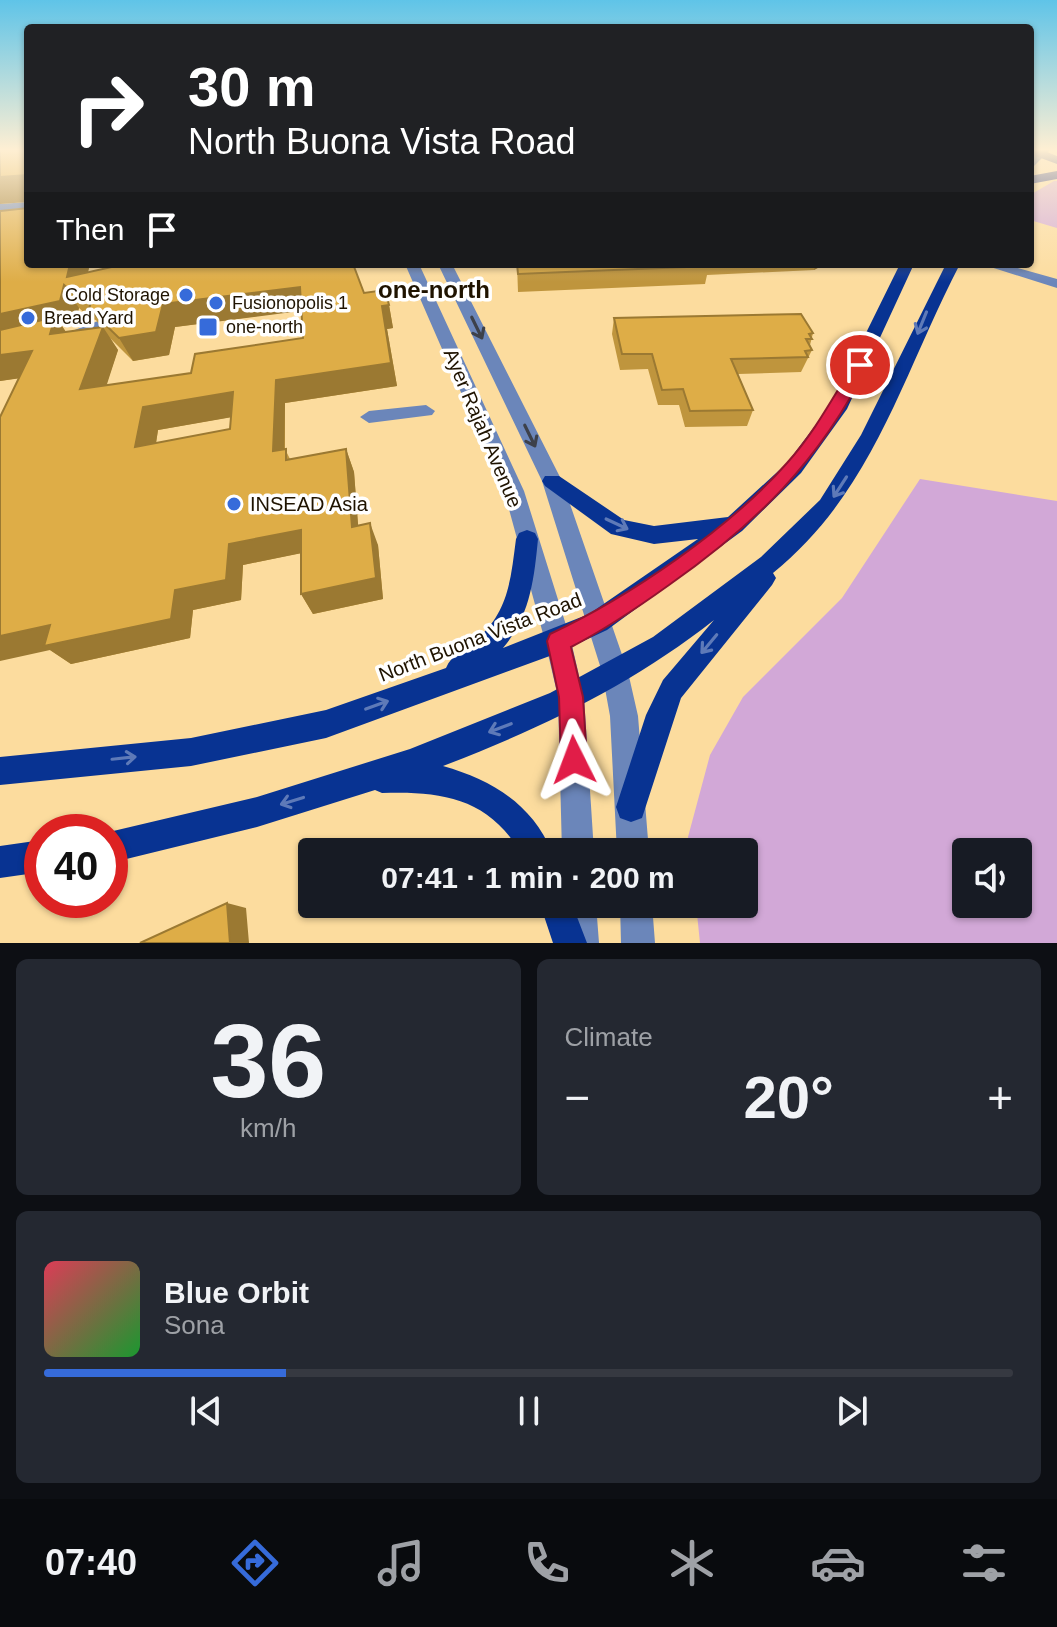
<!DOCTYPE html>
<meta charset="utf-8">
<style>
body{margin:0;font-family:Helvetica,sans-serif;background:#242831;color:#f1f3f6;height:100vh;display:flex;flex-direction:column;font-size:30px;white-space:nowrap}
*{box-sizing:border-box;margin:0}
p{font-size:26px;color:#9ea1a6}
.icon{flex:none;width:44px;height:44px;fill:none;stroke:currentColor;stroke-width:2;stroke-linecap:round;stroke-linejoin:round}
.map{position:relative;height:943px;overflow:hidden}
.details{display:flex;flex-direction:column;gap:16px;padding:16px;background:#0d0f14;flex:1}
.details>*{flex:none}
.guide{position:absolute;left:24px;top:24px;width:1010px;height:244px;border-radius:8px;box-shadow:0 2px 6px #0004;background:#202124;color:#fff;overflow:hidden}
.tools{position:absolute;left:952px;top:838px;display:grid;gap:16px}
.tools a{display:grid;place-items:center;width:80px;height:80px;border-radius:8px;background:#171b24;box-shadow:0 2px 6px #0004;font-size:40px}
.speed{position:absolute;left:24px;top:814px;display:flex;gap:16px;font-size:40px;font-weight:700;text-align:center}
.speed>*{display:grid;place-content:center;width:104px;height:104px;border-radius:50%;background:#171b24;box-shadow:0 2px 6px #0004;line-height:1}
.speed .limit{border:12px solid #d22;background:#fff;color:#111}
.pin{position:absolute;display:grid;place-items:center;width:68px;height:68px;color:#fff;margin:-34px;border:4px solid #fff;border-radius:50%;box-shadow:0 2px 8px #0007}
.me{position:absolute;width:88px;margin:-44px;rotate:357deg;stroke-linejoin:round;filter:drop-shadow(0 0 6px #0008)}
.turn{display:flex;align-items:center;gap:28px;height:168px;padding:0 32px;font-size:36px}
.turn .icon{width:104px;height:104px;stroke-width:2.5}
.turn b{display:block;font-size:56px;line-height:68px}
.then{display:flex;align-items:center;height:76px;padding:0 32px;background:#0003;gap:16px;font-size:30px}
.big{font-size:60px;font-weight:800;line-height:1.1}
.details .tile{flex:1;display:flex;flex-direction:column;justify-content:center;gap:12px;min-width:0;padding:0 28px;border-radius:12px;background:#242831}
.details .dial{align-items:center;gap:0}
.dial b{font-size:104px;line-height:1}
.song{display:flex;align-items:center;gap:24px}
.cover{width:96px;height:96px;border-radius:12px;background:linear-gradient(135deg,hsl(350 70% 55%),hsl(130 70% 35%))}
.played{height:8px;border-radius:4px;background:linear-gradient(90deg,#366bda 25%,#363941 25%)}
.keys{display:flex;justify-content:space-around;direction:ltr}
.heat{display:flex;justify-content:space-between;align-items:center;font-size:44px;direction:ltr}
.details .tiles{flex:1;display:grid;gap:16px;grid-template-columns:1fr 1fr}
.tile:last-child{grid-column:span 2}
.trip{position:absolute;left:298px;top:838px;width:460px;height:80px;border-radius:8px;background:#171b24;box-shadow:0 2px 6px #0004;font-weight:800;line-height:80px;text-align:center}
.tab-bar{display:flex;height:128px;justify-content:space-around;align-items:center;background:#090b0e;color:#9ea1a6}
.tab-bar .icon{width:56px;height:56px}
.tab-bar .current{color:#366bda}
.tab-bar b{font-size:36px;color:#f1f3f6}
.map>svg:first-child{display:block}
.green{fill:#d2a8d7;fill-rule:evenodd}
.lines{fill:none;stroke-linecap:round;stroke-linejoin:round}
.minor{fill:#6b86ba;fill-rule:evenodd}
.major{fill:#083392;fill-rule:evenodd}
.highway{fill:#00166f;fill-rule:evenodd}
.wall{fill:#bf953d;fill-rule:evenodd}
.shaded-wall{fill:#9b7932}
.building{fill:#dead47;stroke:#9b7932;stroke-width:2;fill-rule:evenodd}
.oneway{stroke:#5e7ab8}
.oneway2{stroke:#3d414a}
.route{fill:#e11d48;stroke:#92132f;stroke-width:2}
.poi-dot{fill:#366bda;stroke:#fff;stroke-width:3}
.labels{text-anchor:middle;stroke-width:7;stroke-linejoin:round;paint-order:stroke}
.far-poi-label{font-size:18px;fill:#1f1300;stroke:#fff;text-anchor:start}
.street-label{font-size:20px;fill:#1f1300;stroke:#fff}
.poi-label{font-size:20px;fill:#1f1300;stroke:#fff;text-anchor:start}
.far-district-label{font-size:24px;font-weight:bold;fill:#1f1300;stroke:#fff}
</style>
<div class="map">
<svg width="1057" height="943" viewBox="0 0 1057 943">
<rect width="100%" height="100%" fill="#fcdc9e"/>
<path class="green" d="M1054,181H1057V228L1030,220V195Z
M920,479L1057,501V943H700L696,904H744V852H690L688,837L710,755L743,697L842,598ZM966,852H1018V904H966Z"/>
<g class="lines">
<path class="minor" d="M28,202V210L0,212V204Z
M405,264H419L524,491L571,641L584,697L594,852H562L558,697L545,641L504,491Z
M438,264H452L562,481L628,672L638,716L649,852H617L610,716L602,672L542,481Z
M981,264H1003L1057,279V288Z
M98,321L104,323V329L67,341L59,336Z
M426,405L435,411L432,415L369,423L360,417L369,411Z
M564,904H596L599,943H565Z
M620,904H652L655,943H621Z"/>
<path class="major" d="M1039,150H1050L1030,170V160Z
M900,264H914L847,409L801,473L742,531L607,630L558,653L326,738L191,766L0,785V757L191,738L326,710L446,668C451,655 467,647 478,638C509,611 511,577 516,539L519,533L527,530L535,533L538,539C534,580 530,616 503,648L589,614L698,539L654,544L611,534L545,486L542,481L545,476H559L624,520L654,526L728,517L787,463L830,406Z
M946,264H960C902,375 874,491 773,573L776,578L772,585L681,698L642,818L631,822L620,818L616,807L646,715L663,680L714,620C633,684 540,729 443,766C492,780 532,804 552,852H520C488,797 439,791 382,793L375,790L257,827L110,863L109,832L257,797L410,749L550,693L653,637L761,557L820,500L861,435Z
M42,840V872L0,878V846Z
M540,904H572L587,943H553Z"/>
<path class="highway" d="M1030,150H1042L1057,156V164L1030,154Z
M1057,171V179L1030,184V176Z"/>
</g>
<path class="wall" d="M0,211L90,264L88,272L125,264H377L354,267L364,293L389,305L393,328L387,329L397,386L285,403V449L290,459L346,449L354,472L358,526L378,545L383,599L313,614L301,594V553L243,565L241,600L193,610L190,638L71,664L50,650L19,378L0,381ZM79,308L91,319L96,320L101,327L66,332L62,326L75,323ZM302,310L303,338L191,373L106,385L118,350L110,338L133,361L169,355L175,327ZM231,417L230,429L156,443L158,430Z
M517,264H825L814,270L707,275L705,284L518,292Z
M614,318L813,333L810,345L812,350L801,372L738,374L753,410L747,426L685,427L679,405H658L648,369L620,370L612,334Z"/>
<path class="shaded-wall" d="M28,175V202L0,204V177Z
M70,264H90L81,299L67,277Z
M351,264H377L352,267Z
M816,264H825L814,270Z
M64,285L79,308L75,323L62,326L71,340L0,341V314Z
M300,287L308,310L175,327L169,355L133,361L119,338L163,304Z
M389,305L393,328L387,329L397,386L285,403L284,474L273,451L276,380L382,306Z
M103,327L118,350L98,412L80,389Z
M32,351L50,374L0,381V355Z
M233,392L244,415L158,430L152,469L135,447L143,407Z
M346,449L354,472L360,549L352,527Z
M370,523L378,545L383,599L313,614L301,594Z
M301,530L312,551L243,565L241,600L193,610L190,638L71,664L50,650L0,661V636L175,590L229,544Z
M227,903L246,908L249,943H230Z"/>
<path class="building" d="M0,150H28V175L0,177Z
M28,208V264H70L67,277L125,264H353L364,293L385,290L389,305L382,306L391,363L276,380L273,451L286,449V460L346,449L352,527L370,523L376,578L301,594V530L229,544L226,580L175,590L171,619L44,646L50,625L0,636V417L32,351L0,355V330L55,317L50,334L103,327L80,389L191,373L195,354L303,338L300,287L163,304L156,332L119,338L89,309L92,299L77,297L64,285L60,301L0,314V211ZM233,392L230,429L135,447L143,407Z
M517,264H708L709,266L518,274Z
M801,314L813,333L809,334L812,339H806L812,350L805,351L808,357L731,359L753,410L690,411L683,389L662,390L652,354H622L614,318Z
M227,903L230,943H140Z"/>
<defs><path id="oneway-shaft" d="M-6 0H5M1.5-3L5.5 0L1.5 3" fill="none" stroke-width="1.6" stroke-linecap="round" stroke-linejoin="round" transform="scale(2)"/></defs>
<g class="oneway">
<use href="#oneway-shaft" transform="translate(922 323) rotate(112)"/>
<use href="#oneway-shaft" transform="translate(840 487) rotate(123)"/>
<use href="#oneway-shaft" transform="translate(617 524) rotate(25)"/>
<use href="#oneway-shaft" transform="translate(709 644) rotate(130)"/>
<use href="#oneway-shaft" transform="translate(377 705) rotate(-20)"/>
<use href="#oneway-shaft" transform="translate(500 728) rotate(159)"/>
<use href="#oneway-shaft" transform="translate(124 758) rotate(-6)"/>
<use href="#oneway-shaft" transform="translate(292 801) rotate(163)"/>
</g>
<g class="oneway2">
<use href="#oneway-shaft" transform="translate(477 328) rotate(64)"/>
<use href="#oneway-shaft" transform="translate(530 436) rotate(64)"/>
</g>
<linearGradient id="sky" x2="0" y2="1"><stop stop-color="#5fc4e8"/><stop offset="0.53" stop-color="#feefd3"/><stop offset="1" stop-color="#feefd3" stop-opacity="0"/></linearGradient>
<rect width="1057" height="282" fill="url(#sky)"/>
<path class="route" d="M860,360L868,365C820,461 756,524 669,585C637,608 606,629 571,647L583,697L587,760L583,769L574,773L565,769L561,760L559,697L547,641L550,634C629,597 729,529 787,463C815,432 833,397 855,362Z"/>
<g class="poi-dot">
<circle cx="186" cy="295" r="8"/>
<circle cx="216" cy="303" r="8"/>
<circle cx="28" cy="318" r="8"/>
<rect x="198" y="317" width="20" height="20" rx="4"/>
<circle cx="234" cy="504" r="8"/>
</g>
<g class="labels">
<g class="far-poi-label">
<text x="170" y="301" text-anchor="end">Cold Storage</text>
<text x="232" y="309">Fusionopolis 1</text>
<text x="44" y="324">Bread Yard</text>
<text x="226" y="333">one-north</text>
</g>
<g class="street-label">
<text transform="translate(483 428) rotate(67)" y="7">Ayer Rajah Avenue</text>
<text transform="translate(480 637) rotate(-21)" y="7">North Buona Vista Road</text>
</g>
<g class="poi-label">
<text x="250" y="511">INSEAD Asia</text>
</g>
<g class="far-district-label">
<text x="434" y="298">one-north</text>
</g>
</g>
</svg>
<div class="tools">
<a><svg class="icon" aria-label="sound" viewBox="0 0 24 24"><path d="M4 9h4l5-4v14l-5-4H4zM17 9q2 3 0 6"/></svg></a>
</div>
<div class="speed"><div class="limit">40</div></div>
<div class="pin" style="left:860px;top:365px;background:#d93025"><svg class="icon" aria-label="arrive" viewBox="0 0 24 24"><path d="M6 21V4h12l-3 4 3 4H6"/></svg></div>
<svg class="me" style="left:574px;top:760px" viewBox="-20 -20 40 40"><path d="M0-17L14 15 0 8-14 15z" fill="#e11d48" stroke="#fff" stroke-width="4"/></svg>
<div class="trip">07:41 · 1 min · 200 m</div>
<div class="guide">
<div class="turn"><svg class="icon" aria-label="right" viewBox="0 0 24 24"><path d="M7 20v-9h11M14 6l5 5-5 5"/></svg><div><b>30 m</b>North Buona Vista Road</div></div>
<div class="then">Then<svg class="icon" aria-label="arrive" viewBox="0 0 24 24"><path d="M6 21V4h12l-3 4 3 4H6"/></svg></div>
</div>
</div>
<section class="details">
<div class="tiles">
<div class="tile dial"><b>36</b><p>km/h</p></div>
<div class="tile"><p>Climate</p>
<div class="heat"><a>−</a><b class="big">20°</b><a>+</a></div>
</div>
<div class="tile">
<div class="song"><i class="cover"></i><div><b>Blue Orbit</b><p>Sona</p></div></div>
<div class="played"></div>
<div class="keys"><svg class="icon" aria-label="previous" viewBox="0 0 24 24"><path d="M18 5L8 12l10 7zM5 5v14"/></svg><svg class="icon" aria-label="pause" viewBox="0 0 24 24"><path d="M8 5v14M16 5v14"/></svg><svg class="icon" aria-label="next" viewBox="0 0 24 24"><path d="M6 5l10 7-10 7zM19 5v14"/></svg></div>
</div>
</div>
</section>
<nav class="tab-bar">
<b>07:40</b>
<svg class="icon current" aria-label="directions" viewBox="0 0 24 24"><path d="M12 3l9 9-9 9-9-9zM9 14v-3h6M13 9l2 2-2 2"/></svg>
<svg class="icon" aria-label="music" viewBox="0 0 24 24"><path d="M9 18V5l10-2v13"/><circle cx="6" cy="18" r="3"/><circle cx="16" cy="16" r="3"/></svg>
<svg class="icon" aria-label="phone" viewBox="0 0 24 24"><path d="M5 4h4l2 5-3 2q2 4 5 5l2-3 5 2v4C11 20 4 13 5 4z"/></svg>
<svg class="icon" aria-label="climate" viewBox="0 0 24 24"><path d="M12 3v18M4 7l16 10M4 17L20 7"/></svg>
<svg class="icon" aria-label="car" viewBox="0 0 24 24"><path d="M5 17H2v-5l4-1 3-4h7l3 4 3 1v5h-3M9 17h6M6 11h13"/><circle cx="7" cy="17" r="2"/><circle cx="17" cy="17" r="2"/></svg>
<svg class="icon" aria-label="filters" viewBox="0 0 24 24"><path d="M4 7h16M4 17h16"/><circle cx="9" cy="7" r="2"/><circle cx="15" cy="17" r="2"/></svg>
</nav>
